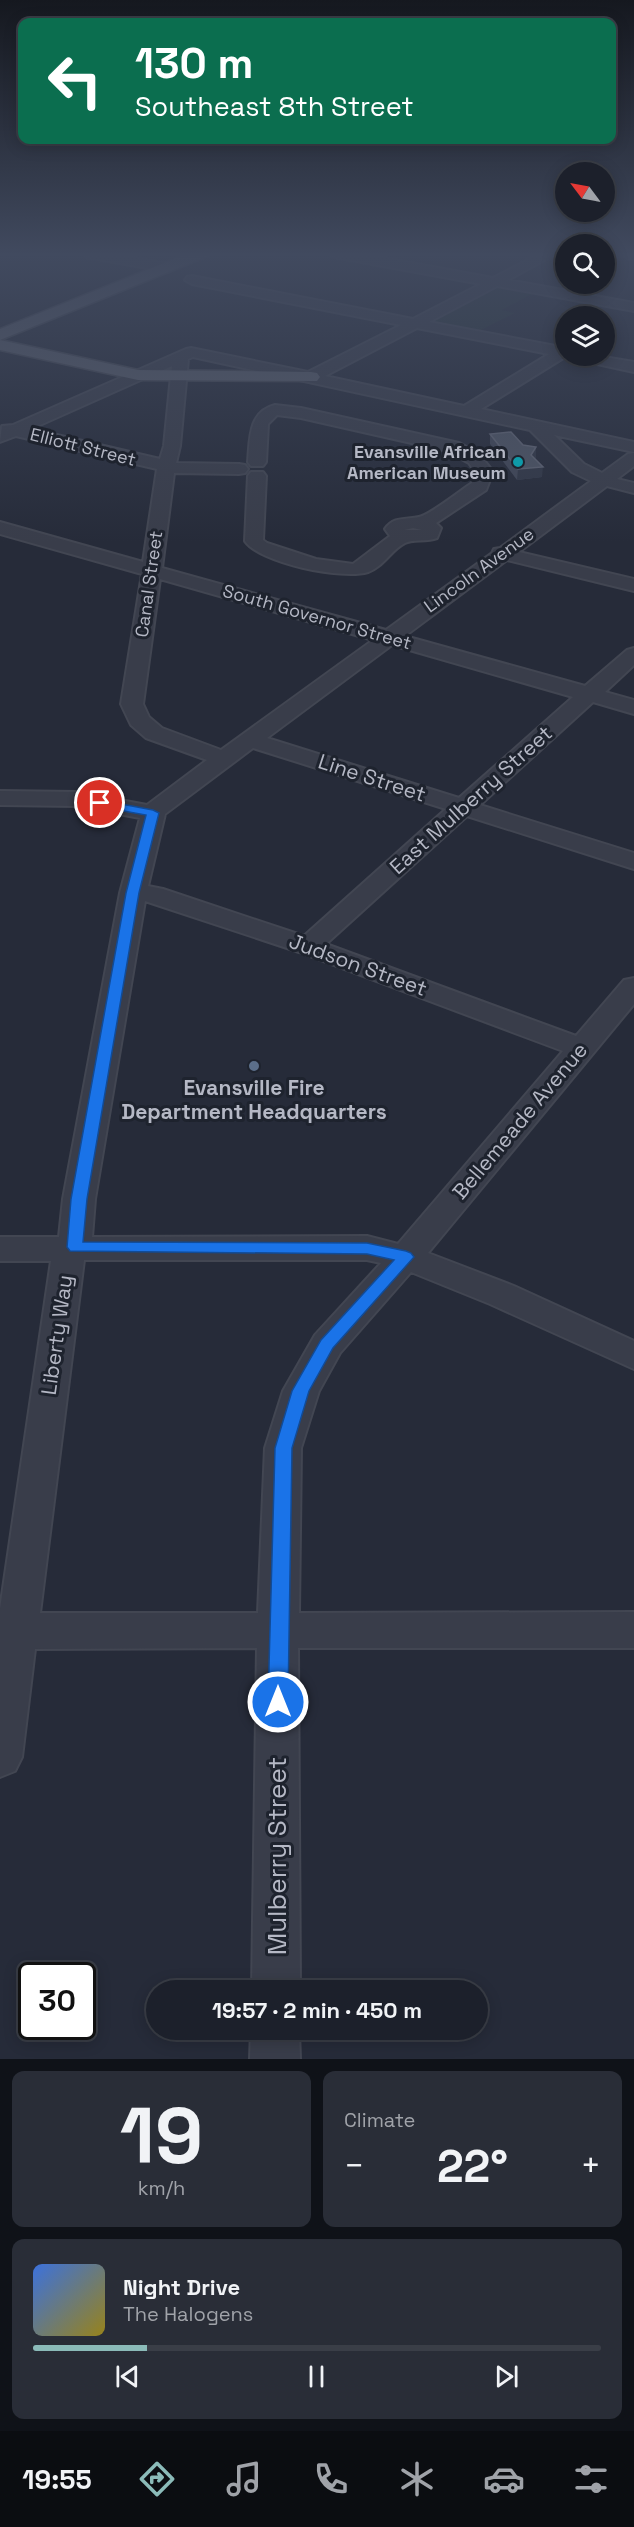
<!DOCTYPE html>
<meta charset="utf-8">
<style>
body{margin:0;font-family:"Space Grotesk",sans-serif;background:#292d37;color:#f1f3f6;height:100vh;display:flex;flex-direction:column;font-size:22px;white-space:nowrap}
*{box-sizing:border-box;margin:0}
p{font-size:20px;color:#a0a3a9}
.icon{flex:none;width:33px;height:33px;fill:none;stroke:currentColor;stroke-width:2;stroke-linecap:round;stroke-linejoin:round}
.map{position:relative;height:2059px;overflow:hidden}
.side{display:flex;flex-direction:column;gap:12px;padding:12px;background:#0f1218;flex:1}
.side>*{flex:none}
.hud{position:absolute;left:18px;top:18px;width:598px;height:126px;border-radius:12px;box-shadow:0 3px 15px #0003,0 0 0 2px #3a3e47;background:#0b6e4f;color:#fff;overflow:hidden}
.needle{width:39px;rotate:302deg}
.buttons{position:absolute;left:555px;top:162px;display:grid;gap:12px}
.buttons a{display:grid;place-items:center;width:60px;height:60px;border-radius:50%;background:#1c202b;box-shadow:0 3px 15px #0003,0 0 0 2px #3a3e47;font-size:30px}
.speed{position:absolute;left:18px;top:1962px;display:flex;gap:12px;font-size:30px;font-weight:700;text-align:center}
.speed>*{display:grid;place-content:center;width:78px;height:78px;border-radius:50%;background:#1c202b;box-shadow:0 3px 15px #0003,0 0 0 2px #3a3e47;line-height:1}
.speed .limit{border:3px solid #111;border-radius:9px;background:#fff;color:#111}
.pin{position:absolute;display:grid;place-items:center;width:51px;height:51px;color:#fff;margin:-26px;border:3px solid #fff;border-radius:50%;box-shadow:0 2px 6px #0007}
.me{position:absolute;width:66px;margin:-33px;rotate:0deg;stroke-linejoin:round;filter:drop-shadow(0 0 4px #0008)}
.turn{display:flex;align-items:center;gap:21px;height:126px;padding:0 18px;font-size:27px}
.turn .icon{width:78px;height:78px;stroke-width:2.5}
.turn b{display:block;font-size:42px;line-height:51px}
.big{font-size:45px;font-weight:700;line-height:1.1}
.side .tile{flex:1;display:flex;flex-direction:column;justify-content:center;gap:9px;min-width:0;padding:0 21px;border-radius:12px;background:#292d37}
.side .dial{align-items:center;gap:0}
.dial b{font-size:78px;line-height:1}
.song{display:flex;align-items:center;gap:18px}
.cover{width:72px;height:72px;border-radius:9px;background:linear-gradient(135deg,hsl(220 70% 55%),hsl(50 70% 35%))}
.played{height:6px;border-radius:3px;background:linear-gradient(90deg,#8bbbb9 20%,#3a3e47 20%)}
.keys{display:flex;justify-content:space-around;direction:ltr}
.heat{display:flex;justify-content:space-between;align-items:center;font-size:33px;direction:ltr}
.side .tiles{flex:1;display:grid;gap:12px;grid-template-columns:1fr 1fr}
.tile:last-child{grid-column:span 2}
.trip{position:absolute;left:146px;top:1980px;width:342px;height:60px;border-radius:30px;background:#1c202b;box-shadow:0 3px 15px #0003,0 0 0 2px #3a3e47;font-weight:700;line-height:60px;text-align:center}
.menu{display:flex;height:96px;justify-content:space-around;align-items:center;background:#0b0d11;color:#a0a3a9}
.menu .icon{width:42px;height:42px}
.menu .current{color:#8bbbb9}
.menu b{font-size:27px;color:#f1f3f6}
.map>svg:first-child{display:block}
.green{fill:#28353a}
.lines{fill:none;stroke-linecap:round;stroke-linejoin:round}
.minor-casing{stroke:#424652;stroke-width:4}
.major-casing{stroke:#424652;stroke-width:3}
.minor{fill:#393d4a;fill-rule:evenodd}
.major{fill:#575c69;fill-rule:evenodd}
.wall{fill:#414757}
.shaded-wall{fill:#313746}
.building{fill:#4d5463;stroke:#5e6372;stroke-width:1.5}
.route{fill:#1a73e8;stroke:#114b97;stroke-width:1.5}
.culture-dot{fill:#0f9aa8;stroke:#1e232e;stroke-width:2}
.service-dot{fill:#5c6f8a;stroke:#1e232e;stroke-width:2}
.labels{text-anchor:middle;stroke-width:6;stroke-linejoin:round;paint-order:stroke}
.far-street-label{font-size:18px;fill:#b5b8c5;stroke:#1e232e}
.far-poi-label{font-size:18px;font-weight:bold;fill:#b5b8c5;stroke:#1e232e;text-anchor:end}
.street-label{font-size:21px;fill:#b5b8c5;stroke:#1e232e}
.poi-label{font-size:21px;font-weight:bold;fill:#b5b8c5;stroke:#1e232e}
.near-street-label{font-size:26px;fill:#b5b8c5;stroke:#1e232e}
</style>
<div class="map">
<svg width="634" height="2059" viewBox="0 0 634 2059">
<rect width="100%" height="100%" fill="#262b39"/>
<path class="green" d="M496,286L536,292L502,310L515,313L477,332L425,323Z"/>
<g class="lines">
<g class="minor-casing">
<path id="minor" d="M81,253H109L168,264L175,268L168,272L87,257Z
M328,253H357L493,278L541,253H557L508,280L634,303V311L497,286L429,322L566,348V356H598L634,362V372L565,357L481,409L634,442V452L554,435L584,464L602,473L628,454L634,453V466L617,479L634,483V493L607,486L519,552L634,579V591L507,560L405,636L585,686L627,650L634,648V665L605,692L634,700V714L593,702L480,805L634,853V869L467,816L326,944L576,1036L624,980L634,978V1004L428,1253L514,1286L634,1341V1369L490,1304L411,1272L340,1353L319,1391L301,1448L299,1613L634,1612V1648H298L300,1990H252L257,1648L35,1649L22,1757L15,1771L0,1777V1609L51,1261H0V1237H59L63,1199L120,893L140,818L77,806L0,805V791L77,792L147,805L207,760L146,738L131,725L121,704L142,574L0,534V522L143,562L157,469L16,436L0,442L2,426L13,425L186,349L191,348L308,372L401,325L192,284L185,280L187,277L192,276L413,319L481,284L334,257ZM417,328L549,354L464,406L325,376ZM193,357L530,430L572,472L591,481L500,548L494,549L492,553L386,630L162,568L174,473L239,474L245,473L248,469L245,465L239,464L176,463L180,446L188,359ZM172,366L164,446L160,459L31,429ZM160,579L373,640L221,750L162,728L149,717L143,704ZM392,645L573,697L459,798L267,738ZM253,748L446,809L304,936L163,889L148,886L165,814ZM145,901L299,952L563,1051L398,1244L367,1236L92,1237L95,1199ZM84,1260H367L381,1263L315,1335L283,1391L265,1448L258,1613H40Z
M620,253H634V259L621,256Z
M275,405L301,408L459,443C477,453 481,455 493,472L486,490L436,523L441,528L437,538C426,542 413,539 405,543C391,550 383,567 368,572C342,580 260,563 245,541L248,476L251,472H263L266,476L263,540L267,543L316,559L353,564L390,536L385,529C394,516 406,520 419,517C430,515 461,490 472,483L475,472L469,463L447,451L301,418L277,415L268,424L266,462L263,466H251L248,462C250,439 248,412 275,405ZM413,528L422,530H404Z
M251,2030H299L300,2059H250Z"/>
</g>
<g class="major-casing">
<path id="major" d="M189,253H210L208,256L0,340L138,370L311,372L317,373L320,377L317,381L138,380L0,350V329Z"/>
</g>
<use href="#minor" class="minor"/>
<use href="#major" class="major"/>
</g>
<path class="wall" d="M490,434L523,445L536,447L535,459L542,477L517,480L490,444Z"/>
<path class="shaded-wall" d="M536,447V458L530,465L531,455Z
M543,467L542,477L517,480L518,469Z"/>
<path class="building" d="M511,432L523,445L536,447L531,455L543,467L518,469L490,434Z"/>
<linearGradient id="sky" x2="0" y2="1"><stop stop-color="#15181f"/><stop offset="0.47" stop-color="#414a5f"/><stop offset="1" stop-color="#414a5f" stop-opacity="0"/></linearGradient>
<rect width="634" height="542" fill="url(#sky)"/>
<path class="route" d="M100,800L153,810L159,813L139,893L87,1199L83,1242L367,1243L406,1251L411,1253L414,1257L333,1348L309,1391L292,1448L288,1702L285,1708L278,1711L271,1708L268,1702L275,1448L292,1391L321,1340L394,1260L367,1254L70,1251L67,1247L71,1199L126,893L146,815L96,806V801Z"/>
<circle class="culture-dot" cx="518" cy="462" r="6"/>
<circle class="service-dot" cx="254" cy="1066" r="6"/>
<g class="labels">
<g class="far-street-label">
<text transform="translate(83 447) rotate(14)" y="6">Elliott Street</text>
<text transform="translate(479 570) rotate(-36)" y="6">Lincoln Avenue</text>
<text transform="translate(149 584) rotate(-82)" y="6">Canal Street</text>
<text transform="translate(317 617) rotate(16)" y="6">South Governor Street</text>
</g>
<g class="far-poi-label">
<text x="506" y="458">Evansville African<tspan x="506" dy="21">American Museum</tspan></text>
</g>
<g class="street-label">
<text transform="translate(372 778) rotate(18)" y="7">Line Street</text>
<text transform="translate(471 800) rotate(-42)" y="7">East Mulberry Street</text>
<text transform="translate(358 965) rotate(20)" y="7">Judson Street</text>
<text transform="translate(520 1121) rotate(-50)" y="7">Bellemeade Avenue</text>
<text transform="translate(57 1335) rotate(-82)" y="7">Liberty Way</text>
</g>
<g class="poi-label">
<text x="254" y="1095">Evansville Fire<tspan x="254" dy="24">Department Headquarters</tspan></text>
</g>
<g class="near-street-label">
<text transform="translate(277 1856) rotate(-90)" y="9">Mulberry Street</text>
</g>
</g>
</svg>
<div class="buttons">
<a><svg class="needle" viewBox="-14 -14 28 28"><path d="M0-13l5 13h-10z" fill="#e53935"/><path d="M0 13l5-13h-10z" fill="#a0a3a9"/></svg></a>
<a><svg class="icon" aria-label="search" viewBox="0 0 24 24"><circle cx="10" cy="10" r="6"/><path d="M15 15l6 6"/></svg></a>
<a><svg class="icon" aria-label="layers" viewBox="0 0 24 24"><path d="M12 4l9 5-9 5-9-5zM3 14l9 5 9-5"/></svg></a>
</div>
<div class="speed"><div class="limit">30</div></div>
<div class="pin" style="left:100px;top:803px;background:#d93025"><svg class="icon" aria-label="arrive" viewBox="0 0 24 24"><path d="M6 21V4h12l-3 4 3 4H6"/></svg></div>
<svg class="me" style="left:278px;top:1702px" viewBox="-20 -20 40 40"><circle r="17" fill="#1a73e8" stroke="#fff" stroke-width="3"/><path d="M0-11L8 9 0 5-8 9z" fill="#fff"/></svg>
<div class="trip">19:57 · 2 min · 450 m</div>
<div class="hud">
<div class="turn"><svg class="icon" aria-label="left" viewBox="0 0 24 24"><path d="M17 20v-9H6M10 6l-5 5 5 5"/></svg><div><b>130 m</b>Southeast 8th Street</div></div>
</div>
</div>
<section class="side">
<div class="tiles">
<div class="tile dial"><b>19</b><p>km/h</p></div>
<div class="tile"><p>Climate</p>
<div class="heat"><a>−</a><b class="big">22°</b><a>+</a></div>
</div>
<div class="tile">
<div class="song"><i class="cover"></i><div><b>Night Drive</b><p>The Halogens</p></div></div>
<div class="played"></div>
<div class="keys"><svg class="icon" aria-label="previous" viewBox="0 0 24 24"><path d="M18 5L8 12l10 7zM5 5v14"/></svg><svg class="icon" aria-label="pause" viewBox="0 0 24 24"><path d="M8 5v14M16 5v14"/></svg><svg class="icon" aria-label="next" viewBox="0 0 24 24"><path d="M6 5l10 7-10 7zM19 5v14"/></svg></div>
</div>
</div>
</section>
<nav class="menu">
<b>19:55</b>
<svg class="icon current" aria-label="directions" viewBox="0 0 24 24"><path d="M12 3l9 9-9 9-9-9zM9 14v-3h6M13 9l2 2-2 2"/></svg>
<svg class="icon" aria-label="music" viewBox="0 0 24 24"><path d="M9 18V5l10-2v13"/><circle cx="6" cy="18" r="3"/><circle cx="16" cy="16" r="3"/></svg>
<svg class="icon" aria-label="phone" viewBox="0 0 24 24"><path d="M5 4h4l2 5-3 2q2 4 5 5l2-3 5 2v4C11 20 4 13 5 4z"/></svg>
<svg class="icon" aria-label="climate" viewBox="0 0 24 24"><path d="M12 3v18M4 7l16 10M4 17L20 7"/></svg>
<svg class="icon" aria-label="car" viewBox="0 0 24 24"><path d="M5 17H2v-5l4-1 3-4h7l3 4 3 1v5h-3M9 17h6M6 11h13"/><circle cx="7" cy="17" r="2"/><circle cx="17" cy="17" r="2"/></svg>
<svg class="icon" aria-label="filters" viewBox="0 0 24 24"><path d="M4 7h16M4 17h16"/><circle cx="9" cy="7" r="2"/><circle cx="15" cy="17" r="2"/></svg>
</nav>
